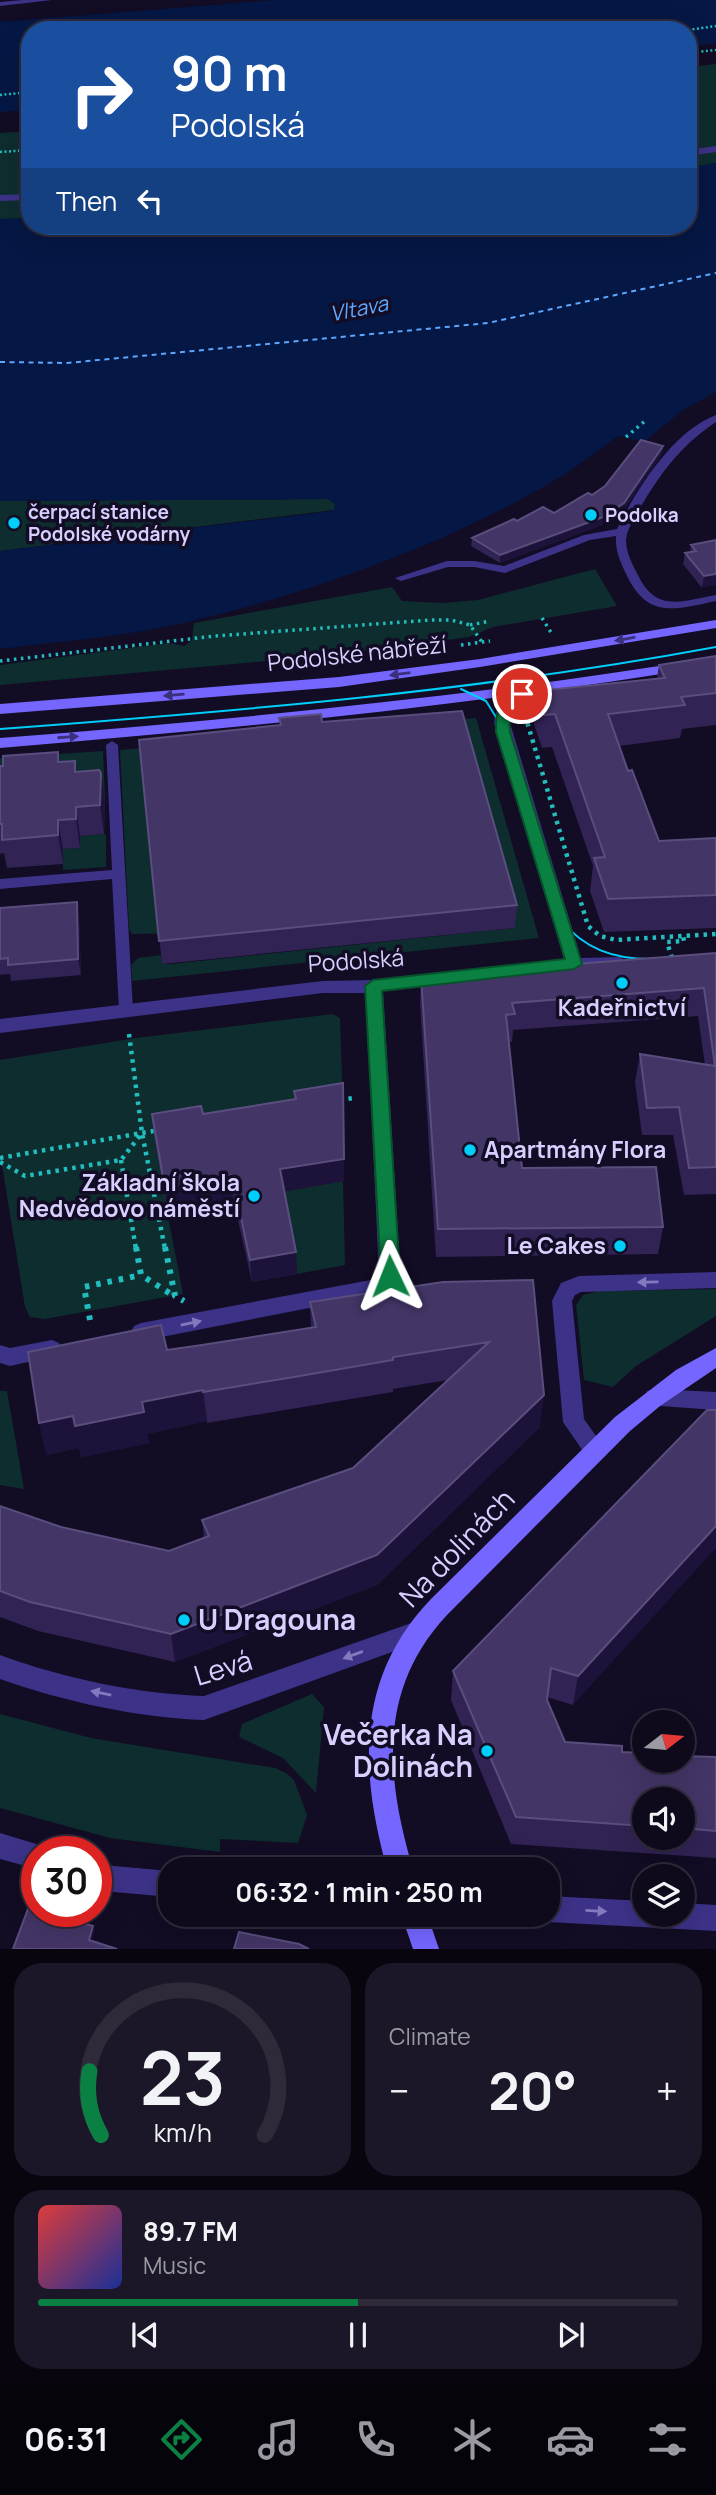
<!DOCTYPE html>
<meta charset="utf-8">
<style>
body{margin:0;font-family:Manrope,sans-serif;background:#1c1728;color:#f1f3f6;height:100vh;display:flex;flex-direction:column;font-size:26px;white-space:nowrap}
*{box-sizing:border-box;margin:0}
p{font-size:23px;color:#9b9aa3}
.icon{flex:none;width:38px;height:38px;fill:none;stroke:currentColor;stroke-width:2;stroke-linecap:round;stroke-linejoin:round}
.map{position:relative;height:1949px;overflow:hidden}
.sheet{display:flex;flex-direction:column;gap:14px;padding:14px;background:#08050f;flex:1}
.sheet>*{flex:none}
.guide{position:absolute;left:21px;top:21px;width:676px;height:214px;border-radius:28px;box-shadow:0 7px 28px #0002,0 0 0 2px #2e2a3a;background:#1a4fa0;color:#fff;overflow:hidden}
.needle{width:46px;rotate:74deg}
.tools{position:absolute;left:632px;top:1710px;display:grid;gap:14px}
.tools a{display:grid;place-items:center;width:63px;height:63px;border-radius:50%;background:#0e091b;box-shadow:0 7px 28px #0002,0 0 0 2px #2e2a3a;font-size:35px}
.speed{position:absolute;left:21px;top:1836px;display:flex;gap:14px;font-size:35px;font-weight:700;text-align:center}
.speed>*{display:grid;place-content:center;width:91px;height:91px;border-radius:50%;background:#0e091b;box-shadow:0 7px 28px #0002,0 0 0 2px #2e2a3a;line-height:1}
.speed .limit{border:10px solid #d22;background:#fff;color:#111}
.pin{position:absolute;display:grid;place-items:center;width:60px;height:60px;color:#fff;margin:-30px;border:4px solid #fff;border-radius:50%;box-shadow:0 2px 7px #0007}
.me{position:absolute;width:77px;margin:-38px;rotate:358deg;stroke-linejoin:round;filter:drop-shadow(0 0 5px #0008)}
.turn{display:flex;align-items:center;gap:24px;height:147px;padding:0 35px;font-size:32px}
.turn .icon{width:91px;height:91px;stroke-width:2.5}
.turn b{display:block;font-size:49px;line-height:60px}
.then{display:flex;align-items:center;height:66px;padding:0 35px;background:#0003;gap:14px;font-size:26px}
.big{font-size:52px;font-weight:700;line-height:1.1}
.sheet .tile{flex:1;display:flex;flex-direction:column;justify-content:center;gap:10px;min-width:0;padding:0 24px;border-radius:28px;background:#1c1728}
.sheet .dial{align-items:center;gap:0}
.dial svg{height:182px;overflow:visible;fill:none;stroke:#2e2a3a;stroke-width:7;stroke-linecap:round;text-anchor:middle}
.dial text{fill:#f1f3f6;stroke:none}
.song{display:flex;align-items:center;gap:21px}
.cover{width:84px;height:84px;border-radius:10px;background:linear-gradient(135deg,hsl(0 70% 55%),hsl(230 70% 35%))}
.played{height:7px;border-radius:4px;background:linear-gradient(90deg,#0b8043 50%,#2e2a3a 50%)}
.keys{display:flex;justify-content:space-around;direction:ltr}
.heat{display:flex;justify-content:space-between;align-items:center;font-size:38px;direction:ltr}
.sheet .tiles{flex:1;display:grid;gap:14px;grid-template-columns:1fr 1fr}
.tile:last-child{grid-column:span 2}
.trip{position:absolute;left:158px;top:1857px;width:402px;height:70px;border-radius:28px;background:#0e091b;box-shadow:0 7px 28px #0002,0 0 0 2px #2e2a3a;font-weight:700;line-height:70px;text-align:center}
.tabs{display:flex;height:112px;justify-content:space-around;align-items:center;background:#06040b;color:#9b9aa3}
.tabs .icon{width:49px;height:49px}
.tabs .current{color:#0b8043}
.tabs b{font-size:32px;color:#f1f3f6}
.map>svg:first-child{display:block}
.green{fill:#0e2d2f}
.water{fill:#051744}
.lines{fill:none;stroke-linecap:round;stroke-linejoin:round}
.ferry{stroke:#5da7ff;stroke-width:2;stroke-dasharray:5 4.5;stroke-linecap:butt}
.path-far3{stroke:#22bdbf;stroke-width:2.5;stroke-dasharray:2 2.5;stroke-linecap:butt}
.path-far2{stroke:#22bdbf;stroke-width:3.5;stroke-dasharray:2.5 4.5;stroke-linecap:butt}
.path-far1{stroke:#22bdbf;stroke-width:4.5;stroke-dasharray:3.5 5;stroke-linecap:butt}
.path{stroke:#22bdbf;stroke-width:6;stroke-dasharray:4.5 7;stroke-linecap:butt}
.lane{fill:#3c3288;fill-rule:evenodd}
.street{fill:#3c3288;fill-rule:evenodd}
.secondary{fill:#7566ff;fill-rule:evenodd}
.tram{stroke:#00cefa;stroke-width:2}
.wall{fill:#312354;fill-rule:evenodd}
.shaded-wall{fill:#1d1239}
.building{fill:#433566;stroke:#5a4e7e;stroke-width:2}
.oneway{fill:#3a307c}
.oneway2{fill:#8279be}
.route{fill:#0b8043;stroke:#07532c;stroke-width:2}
.poi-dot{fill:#00cefa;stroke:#120c24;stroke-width:2.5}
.labels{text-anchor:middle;stroke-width:7;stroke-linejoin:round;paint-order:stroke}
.far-poi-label{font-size:19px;font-weight:bold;fill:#d8cfff;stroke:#120c24;text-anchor:start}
.far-water-label{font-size:21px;font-style:italic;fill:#5da7ff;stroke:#120c24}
.street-label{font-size:23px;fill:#d8cfff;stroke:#120c24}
.poi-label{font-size:23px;font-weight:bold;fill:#d8cfff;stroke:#120c24;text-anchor:end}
.near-street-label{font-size:28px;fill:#d8cfff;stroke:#120c24}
.near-poi-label{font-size:28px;font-weight:bold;fill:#d8cfff;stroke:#120c24;text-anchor:start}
</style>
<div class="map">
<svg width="716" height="1949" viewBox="0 0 716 1949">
<rect width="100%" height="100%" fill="#120c24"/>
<path class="green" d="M716,64V163L688,168V67Z
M30,131V218L0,219V133Z
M328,499L335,504L334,510L0,551V501Z
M595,569L617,606L493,627L469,637L334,655L0,685V665L169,643L184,646L192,640L194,623L392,587L402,601L443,603L478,600Z
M476,718L539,938L132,981L131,965L138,958L161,955L162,964H171L515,928L132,934L129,929L120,750Z
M103,751L105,799L79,801L0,796V758Z
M106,834V867L63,870V849L80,848V836Z
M333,1014L340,1018L343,1106L167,1211L183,1294L45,1319L30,1317L25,1307L0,1153V1060L136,1038Z
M343,1181L345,1265L297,1274L281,1192Z
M716,1289V1316L636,1366L613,1387L584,1380L576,1305L583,1295L599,1291Z
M0,1391H7L24,1489L0,1485Z
M312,1694L324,1707L316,1793L283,1758L239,1737L242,1724Z
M0,1714L91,1738L275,1768L286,1773L294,1780L307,1815L298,1843L220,1839V1852L110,1838L0,1808Z"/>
<path class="water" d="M275,0H716V43L688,47V30H30V110L0,112V22Z
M716,163V392L683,410L644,442L618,436C597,451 576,468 554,481C440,547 311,593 184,623C124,637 61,641 0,649V551L325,512L334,510L335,504L328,499L0,501V219L30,218V226H688V168Z"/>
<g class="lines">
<path class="ferry" d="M0,362L67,363L488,323L716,273"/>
<path class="path-far3" d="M688,30L716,26
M688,53L716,50
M0,95L30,92
M0,152L30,150"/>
<path class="path-far2" d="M626,437L645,421
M542,618L552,634
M470,625L490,621
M461,645L490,641
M0,661L215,636L430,620H451L470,625L482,642"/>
<path class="path-far1" d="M525,715L588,926L600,936L616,940L716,934
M672,958L667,942L684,941L683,936
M129,1034L142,1133L165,1249
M340,1100L353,1098
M0,1158L159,1130
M121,1160L136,1249
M0,1162L25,1176L121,1160L142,1133"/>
<path class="path" d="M136,1247L141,1275L174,1296
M165,1247L175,1296L184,1301
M90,1320L84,1287L141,1275"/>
<path class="lane" d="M23,0H52L0,6V2Z
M716,415V422C681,445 659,475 639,510C634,520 627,528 626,540C626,552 632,564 638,575C656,613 682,601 716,595V601C674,610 647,619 626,574C620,561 615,550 616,536L590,540L505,573L474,567H448L401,581L395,578L447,561H474L504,566L584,535L617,529C636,490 673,431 716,415Z
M112,741L118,745L133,1010L126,1015L119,1010L112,879L0,889V879L112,870L106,745Z"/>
<path class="street" d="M716,146V152L688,156V150Z
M30,194V200L0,201V195Z
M535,685L542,690C528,702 512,699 510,723L581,958L621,957L624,961L615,967L538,974L532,972L529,968L532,964L564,959L494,723C497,698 513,691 535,685Z
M444,972L450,974L453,978L450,982L383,991L400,1266C400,1280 395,1290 381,1294L141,1341L134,1338L131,1332L134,1326L141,1323L376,1279L379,1275L366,993H323L0,1033V1019L323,981L374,980Z
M716,1272V1288L581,1292L575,1295L572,1301L584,1419L606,1450L603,1457L595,1460L587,1457L563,1422L552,1301L561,1283L579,1276Z
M52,1340L59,1343L62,1349L59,1355L10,1366L0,1363V1345L10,1348Z
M655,1389L716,1392V1410L647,1405L644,1398L647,1391Z
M417,1621L425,1624L429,1632L425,1640L204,1720C138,1718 62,1701 0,1679V1655C62,1678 138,1694 204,1696Z
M0,1833L46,1847L48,1852H37V1869L0,1859Z
M96,1861L114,1866L170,1871V1897L114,1892L96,1887Z
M548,1896L644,1901V1914H682V1903L716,1905V1931L548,1922L539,1918L537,1914H548Z"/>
<path class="secondary" d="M716,620V628L480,667L339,687L0,714V704L339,677L480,659Z
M716,657V665C479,705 240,728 0,748V738C240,719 479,696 716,657Z
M716,1348V1368L660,1406L630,1431L447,1615C377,1690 386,1778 413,1869H387C360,1771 355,1678 431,1599L615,1417L676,1370Z
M401,1914H427L439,1949H413Z"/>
<path class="tram" d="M534,681C517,691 504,702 502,723L561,920C584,949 614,959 650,959
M461,689L486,701L501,725
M0,729C240,711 479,691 716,647"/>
</g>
<path class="wall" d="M663,446L662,454L623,511L602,525L500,563L471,546L472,538L554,513L592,495Z
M716,540L702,588L683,564L685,553L690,552L691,545Z
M716,656V725L682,729L680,738L619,746L628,771L659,841L716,838V928L604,932L590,891L593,866L552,747L542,748L534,724L536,691L657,678L659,665Z
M279,718L322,722L517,905L515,928L162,964L139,740L280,726Z
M75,761L76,772L101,773L105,802L104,834L80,836V848L63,849V864L7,868L4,853L0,854V766Z
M0,908L79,918L81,975L11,981L10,974L0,975Z
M716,953V1194L684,1195L673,1135H642L635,1082L640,1054L705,1065L698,1016L513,1030L512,1042H509L522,1168L663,1227L658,1254L436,1257L420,1004L421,976Z
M294,1091L344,1181L284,1191L297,1274L252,1282L233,1198L167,1211L154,1136L152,1114H203L294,1099Z
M533,1280L540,1427L377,1585L175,1662L38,1631L0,1617V1506L61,1527L169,1551L204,1538L202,1520L353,1468L448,1380L393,1389V1392L207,1423V1421L147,1434L149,1443L81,1457L79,1448L46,1455L167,1350L311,1328L310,1302Z
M707,1410L573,1705L547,1697V1700L565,1742L622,1752L644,1760L716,1757V1858L511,1844L451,1700L453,1671ZM644,1799H682V1838H644Z"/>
<path class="shaded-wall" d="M663,446L662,454L623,511L602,525L500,563V555L603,517Z
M716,574V585L702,588L704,576Z
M101,773L105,802L104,834L100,805Z
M76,807L80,836V848L76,819Z
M58,820L63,849V864L58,835Z
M77,902L79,918L81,975L78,959Z
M344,1159V1181L281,1192L280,1169Z
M232,1175L233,1198L167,1211L165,1189Z
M296,1252L297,1274L252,1282L250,1260Z
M203,1390L207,1421L147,1434L149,1443L81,1457L79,1448L46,1455L39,1423Z
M544,1395L540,1427L377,1585L175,1662L171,1634Z
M716,1526V1548L573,1705L578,1676Z
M93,1926L95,1932L90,1946L89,1940Z"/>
<path class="building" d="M641,440L663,446L624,503L603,517L500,555L472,538L514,519L517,521L543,507L554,513L588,493L592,495L605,486Z
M716,540V574L704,576L685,553L696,551L691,545Z
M716,656V693L681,697L685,705L608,714L628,771L632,770L659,841L716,838V895L608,899L594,858L605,857L555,714L545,715L536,691L665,678L659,665Z
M462,711L517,905L159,941L139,740L281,725L279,718L321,714L322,722Z
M58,752V762L75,761V772L99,770L101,773L100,805L76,807V819L58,820V835L2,840V824H0V766H3V756Z
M77,902L78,959L8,965V958L0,959V908Z
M716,953V1167L689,1168L679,1107L647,1108L640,1054L715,1066L704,988L512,1003L515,1014L506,1015L522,1168L656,1167L663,1227L438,1229L421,976Z
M343,1083L344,1159L280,1169L296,1252L250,1260L232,1175L165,1189L152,1114L201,1106L203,1114L296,1099L294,1091Z
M533,1280L544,1395L377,1555L171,1634L30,1602L0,1591V1506L61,1527L169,1551L209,1536L202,1520L353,1468L489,1342L393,1357V1360L294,1377L203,1392V1390L142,1402L144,1412L75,1426L73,1416L39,1423L28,1352L161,1325L167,1350L202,1345L316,1327L310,1302L443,1282Z
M707,1410H716V1526L578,1676L551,1668L547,1700L565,1742L622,1746V1752L644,1753V1760H682V1756L716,1757V1831L682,1828V1799H644V1826L516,1817L453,1671Z
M28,1909L93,1926L89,1940L117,1949H13Z
M239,1932L299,1944L309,1949H234Z"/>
<defs><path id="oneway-solid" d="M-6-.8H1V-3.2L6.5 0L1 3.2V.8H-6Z" transform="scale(1.75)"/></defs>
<g class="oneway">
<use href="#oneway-solid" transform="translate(625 639) rotate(170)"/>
<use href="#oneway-solid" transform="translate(400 674) rotate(173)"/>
<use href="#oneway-solid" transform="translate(174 695) rotate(175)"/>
<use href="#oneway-solid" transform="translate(68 737) rotate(-4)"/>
</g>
<g class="oneway2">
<use href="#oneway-solid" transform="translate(648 1282) rotate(179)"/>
<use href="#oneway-solid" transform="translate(191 1323) rotate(-11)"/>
<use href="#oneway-solid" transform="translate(353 1655) rotate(160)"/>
<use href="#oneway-solid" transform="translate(101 1693) rotate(-168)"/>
<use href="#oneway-solid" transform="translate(596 1911) rotate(3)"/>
</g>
<path class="route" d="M522,689L528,694C513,710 508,706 510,732L582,964L574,969L382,991L400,1276L397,1282L390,1284L384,1282L381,1276L365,986L373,980L565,959L496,732C495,710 500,697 522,689Z"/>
<g class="poi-dot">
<circle cx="591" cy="515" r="7"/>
<circle cx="14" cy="523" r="7"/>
<circle cx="622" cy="983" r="7"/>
<circle cx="470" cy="1150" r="7"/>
<circle cx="254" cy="1196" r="7"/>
<circle cx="620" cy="1246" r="7"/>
<circle cx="184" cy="1620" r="7"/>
<circle cx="487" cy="1751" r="7"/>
</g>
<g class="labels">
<g class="far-poi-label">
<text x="28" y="519">čerpací stanice<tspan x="28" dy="22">Podolské vodárny</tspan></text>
<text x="605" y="522">Podolka</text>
</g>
<g class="far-water-label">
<text transform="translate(359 309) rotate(-11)" y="7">Vltava</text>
</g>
<g class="street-label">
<text transform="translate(357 654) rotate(-6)" y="8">Podolské nábřeží</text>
<text transform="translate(356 961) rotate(-4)" y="8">Podolská</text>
</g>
<g class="poi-label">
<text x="622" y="1016" text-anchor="middle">Kadeřnictví</text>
<text x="484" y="1158" text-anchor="start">Apartmány Flora</text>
<text x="240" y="1191">Základní škola<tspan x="240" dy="26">Nedvědovo náměstí</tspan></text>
<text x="606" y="1254">Le Cakes</text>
</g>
<g class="near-street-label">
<text transform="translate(457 1548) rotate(-46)" y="10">Na dolinách</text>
<text transform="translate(223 1668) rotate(-17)" y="10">Levá</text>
</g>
<g class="near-poi-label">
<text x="198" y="1630">U Dragouna</text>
<text x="473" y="1745" text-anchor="end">Večerka Na<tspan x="473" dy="32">Dolinách</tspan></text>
</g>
</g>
</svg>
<div class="tools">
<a><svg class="needle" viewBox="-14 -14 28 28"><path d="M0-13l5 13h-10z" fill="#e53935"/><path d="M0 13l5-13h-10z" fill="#9b9aa3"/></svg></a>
<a><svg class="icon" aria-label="sound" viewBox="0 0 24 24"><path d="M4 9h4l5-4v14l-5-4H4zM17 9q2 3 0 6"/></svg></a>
<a><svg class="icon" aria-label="layers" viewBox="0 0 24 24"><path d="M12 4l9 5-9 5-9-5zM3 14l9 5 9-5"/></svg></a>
</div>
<div class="speed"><div class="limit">30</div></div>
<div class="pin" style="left:522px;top:694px;background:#d93025"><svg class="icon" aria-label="arrive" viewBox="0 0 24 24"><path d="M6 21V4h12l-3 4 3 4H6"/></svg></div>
<svg class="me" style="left:390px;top:1276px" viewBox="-20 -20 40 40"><path d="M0-17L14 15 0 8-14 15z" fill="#0b8043" stroke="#fff" stroke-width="4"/></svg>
<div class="trip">06:32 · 1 min · 250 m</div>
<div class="guide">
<div class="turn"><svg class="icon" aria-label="right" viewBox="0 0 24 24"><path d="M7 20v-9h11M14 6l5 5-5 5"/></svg><div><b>90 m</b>Podolská</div></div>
<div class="then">Then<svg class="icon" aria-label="left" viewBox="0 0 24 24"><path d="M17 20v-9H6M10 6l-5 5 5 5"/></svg></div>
</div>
</div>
<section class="sheet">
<div class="tiles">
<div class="tile dial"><svg viewBox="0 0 100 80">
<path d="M14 69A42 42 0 1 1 86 69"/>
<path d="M14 69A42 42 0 0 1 9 41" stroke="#0b8043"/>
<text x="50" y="56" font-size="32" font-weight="700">23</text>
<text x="50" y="72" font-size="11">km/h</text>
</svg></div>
<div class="tile"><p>Climate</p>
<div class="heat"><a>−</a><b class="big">20°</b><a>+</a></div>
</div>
<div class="tile">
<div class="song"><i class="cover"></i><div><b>89.7 FM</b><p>Music</p></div></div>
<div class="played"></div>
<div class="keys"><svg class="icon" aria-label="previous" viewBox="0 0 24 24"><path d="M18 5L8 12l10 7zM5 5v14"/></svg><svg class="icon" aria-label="pause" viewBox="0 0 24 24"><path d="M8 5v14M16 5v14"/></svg><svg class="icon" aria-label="next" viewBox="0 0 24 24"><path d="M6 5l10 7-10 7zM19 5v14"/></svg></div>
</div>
</div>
</section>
<nav class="tabs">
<b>06:31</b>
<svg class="icon current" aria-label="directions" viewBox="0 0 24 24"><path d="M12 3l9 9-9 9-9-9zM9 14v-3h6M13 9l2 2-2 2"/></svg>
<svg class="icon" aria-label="music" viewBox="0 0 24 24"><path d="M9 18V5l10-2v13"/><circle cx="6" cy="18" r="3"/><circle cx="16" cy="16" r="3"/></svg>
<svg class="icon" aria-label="phone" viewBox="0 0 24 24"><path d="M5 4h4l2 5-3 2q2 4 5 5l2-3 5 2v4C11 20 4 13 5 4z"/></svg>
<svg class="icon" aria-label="climate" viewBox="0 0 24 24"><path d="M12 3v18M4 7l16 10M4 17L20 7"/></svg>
<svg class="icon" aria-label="car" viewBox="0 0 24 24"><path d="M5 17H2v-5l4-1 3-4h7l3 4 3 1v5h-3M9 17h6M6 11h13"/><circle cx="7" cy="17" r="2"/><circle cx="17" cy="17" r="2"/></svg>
<svg class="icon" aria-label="filters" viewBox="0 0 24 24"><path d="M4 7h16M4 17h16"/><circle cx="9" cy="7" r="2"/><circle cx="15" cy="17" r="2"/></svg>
</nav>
